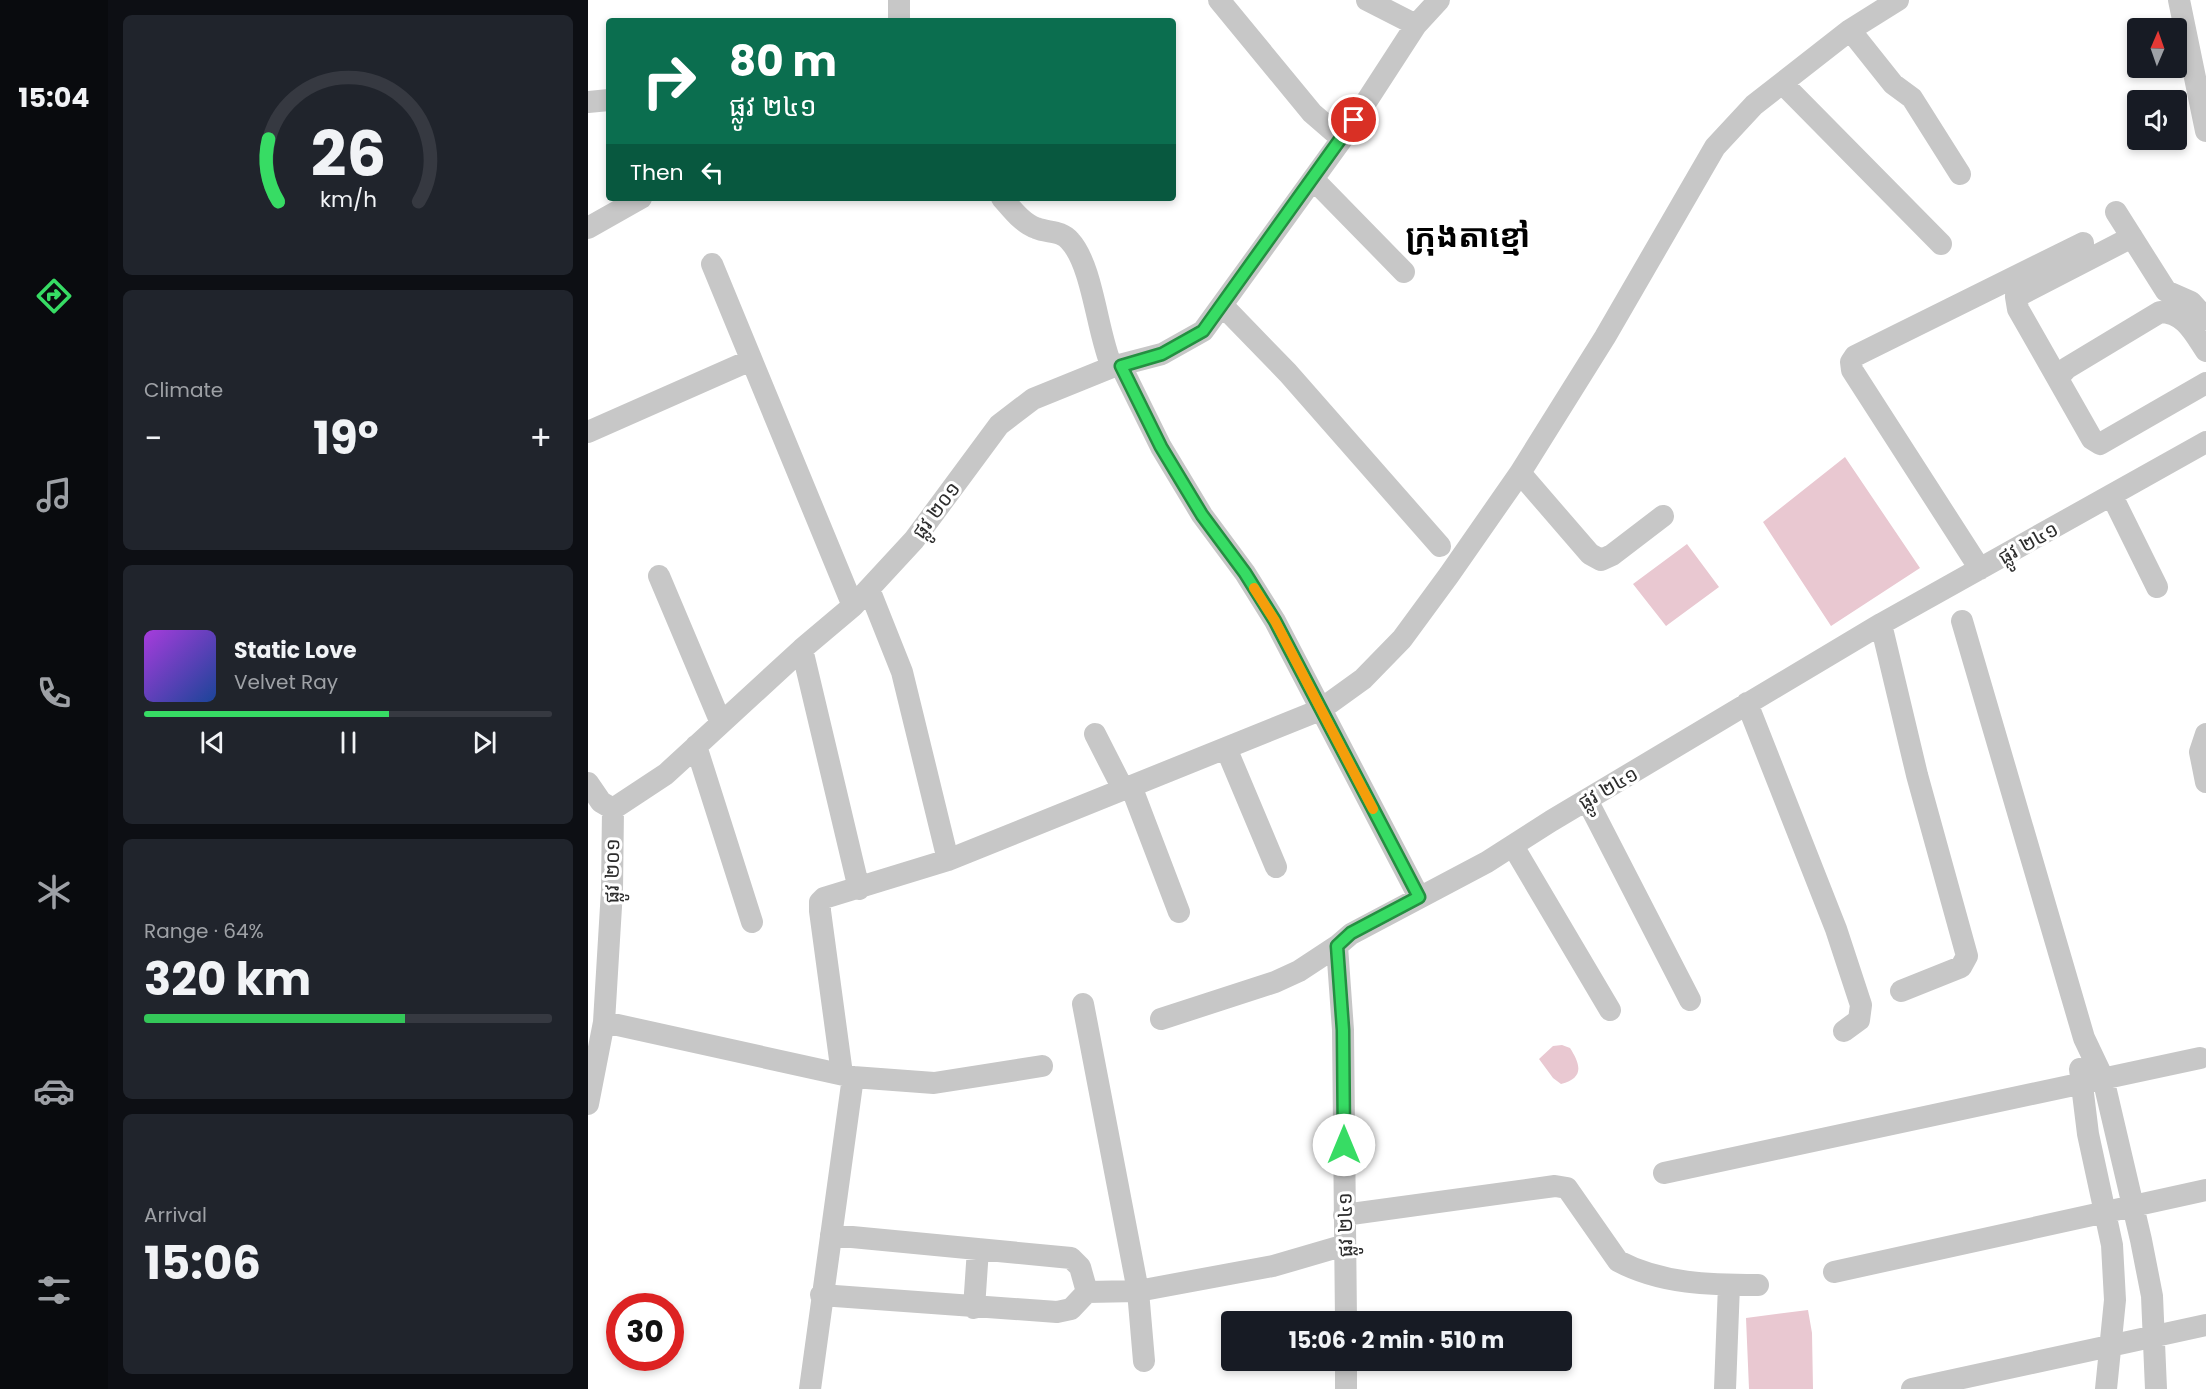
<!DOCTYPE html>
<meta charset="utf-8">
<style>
body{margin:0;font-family:Poppins,"Noto Sans Khmer",sans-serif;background:#20242c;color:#f1f3f6;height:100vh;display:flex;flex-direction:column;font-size:22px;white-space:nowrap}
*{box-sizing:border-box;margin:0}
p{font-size:20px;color:#9ea1a6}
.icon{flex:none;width:33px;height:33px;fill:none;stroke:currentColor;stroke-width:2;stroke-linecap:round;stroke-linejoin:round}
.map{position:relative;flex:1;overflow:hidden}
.details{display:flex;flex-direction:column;gap:15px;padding:15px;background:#0d0f14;width:480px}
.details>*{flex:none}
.top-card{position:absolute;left:18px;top:18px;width:570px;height:183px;border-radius:6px;box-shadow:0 3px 9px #0003;background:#0b6e4f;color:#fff;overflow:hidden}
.needle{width:39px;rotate:2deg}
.tools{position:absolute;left:1539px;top:18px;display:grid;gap:12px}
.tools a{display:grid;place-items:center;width:60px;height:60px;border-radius:6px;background:#171b24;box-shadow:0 3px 9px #0003;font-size:30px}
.speed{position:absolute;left:18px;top:1293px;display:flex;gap:12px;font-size:30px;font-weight:700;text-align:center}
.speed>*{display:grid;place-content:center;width:78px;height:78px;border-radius:50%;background:#171b24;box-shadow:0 3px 9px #0003;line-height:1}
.speed .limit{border:9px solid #d22;background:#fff;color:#111}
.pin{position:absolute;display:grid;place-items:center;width:51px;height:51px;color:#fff;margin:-26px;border:3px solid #fff;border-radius:50%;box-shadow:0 2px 6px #0007}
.me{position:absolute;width:66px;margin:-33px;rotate:0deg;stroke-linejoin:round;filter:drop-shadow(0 0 4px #0008)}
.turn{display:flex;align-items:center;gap:21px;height:126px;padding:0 24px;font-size:27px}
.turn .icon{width:78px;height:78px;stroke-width:2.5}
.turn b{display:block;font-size:42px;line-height:51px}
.then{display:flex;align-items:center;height:57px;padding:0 24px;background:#0003;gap:12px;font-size:22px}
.big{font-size:45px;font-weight:700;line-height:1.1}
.details .tile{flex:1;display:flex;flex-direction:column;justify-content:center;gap:9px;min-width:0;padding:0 21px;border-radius:9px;background:#20242c}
.details .dial{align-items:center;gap:0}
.dial svg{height:156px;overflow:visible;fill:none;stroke:#363941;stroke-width:7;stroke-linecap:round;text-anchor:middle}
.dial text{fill:#f1f3f6;stroke:none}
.song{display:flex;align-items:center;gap:18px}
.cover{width:72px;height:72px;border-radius:9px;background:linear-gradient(135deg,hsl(280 70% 55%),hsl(220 70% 35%))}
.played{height:6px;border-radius:3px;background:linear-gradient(90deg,#37dc64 60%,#363941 60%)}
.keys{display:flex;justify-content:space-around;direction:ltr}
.heat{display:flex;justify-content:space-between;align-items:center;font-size:33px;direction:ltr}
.charge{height:9px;border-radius:4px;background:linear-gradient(90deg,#34c759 64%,#363941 0)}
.trip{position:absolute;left:633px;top:1311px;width:351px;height:60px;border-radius:6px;background:#171b24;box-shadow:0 3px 9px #0003;font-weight:700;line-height:60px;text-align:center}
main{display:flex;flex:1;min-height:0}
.dock{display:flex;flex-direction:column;width:108px;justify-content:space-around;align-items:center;background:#090b0e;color:#9ea1a6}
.dock .icon{width:42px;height:42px}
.dock .on{color:#37dc64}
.dock b{font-size:27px;color:#f1f3f6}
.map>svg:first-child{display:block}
.water{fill:#e9c8d1}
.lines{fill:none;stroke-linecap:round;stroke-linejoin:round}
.minor{stroke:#c7c7c7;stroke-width:22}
.route-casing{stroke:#248f41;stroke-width:15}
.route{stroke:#37dc64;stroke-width:10}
.slow{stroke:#f59e0b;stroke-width:10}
.labels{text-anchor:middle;stroke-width:6;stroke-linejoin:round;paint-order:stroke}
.street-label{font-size:20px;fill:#2d2d2d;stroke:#fff}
.town-label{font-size:32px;font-weight:bold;fill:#000;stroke:#fff}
</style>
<main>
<nav class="dock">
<b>15:04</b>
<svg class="icon on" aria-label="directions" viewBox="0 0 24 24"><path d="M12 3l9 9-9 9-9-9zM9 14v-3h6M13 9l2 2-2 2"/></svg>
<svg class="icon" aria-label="music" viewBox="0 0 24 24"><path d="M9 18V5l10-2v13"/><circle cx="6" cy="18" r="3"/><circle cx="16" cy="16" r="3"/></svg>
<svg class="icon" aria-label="phone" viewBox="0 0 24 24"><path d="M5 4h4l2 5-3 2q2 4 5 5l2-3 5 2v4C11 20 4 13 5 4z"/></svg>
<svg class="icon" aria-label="climate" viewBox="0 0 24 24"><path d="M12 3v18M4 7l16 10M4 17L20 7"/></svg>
<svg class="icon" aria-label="car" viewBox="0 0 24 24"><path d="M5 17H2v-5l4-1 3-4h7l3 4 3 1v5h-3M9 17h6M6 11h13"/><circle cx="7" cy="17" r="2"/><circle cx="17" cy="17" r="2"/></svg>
<svg class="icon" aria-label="filters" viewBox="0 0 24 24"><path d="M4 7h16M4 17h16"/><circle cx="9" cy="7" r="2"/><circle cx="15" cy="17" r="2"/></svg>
</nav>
<section class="details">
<div class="tile dial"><svg viewBox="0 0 100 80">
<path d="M14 69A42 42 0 1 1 86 69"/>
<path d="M14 69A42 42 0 0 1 9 37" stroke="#37dc64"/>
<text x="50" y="56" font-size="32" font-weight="700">26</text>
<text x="50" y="72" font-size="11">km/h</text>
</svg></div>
<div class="tile"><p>Climate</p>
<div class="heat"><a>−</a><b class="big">19°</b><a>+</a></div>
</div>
<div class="tile">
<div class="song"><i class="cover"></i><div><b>Static Love</b><p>Velvet Ray</p></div></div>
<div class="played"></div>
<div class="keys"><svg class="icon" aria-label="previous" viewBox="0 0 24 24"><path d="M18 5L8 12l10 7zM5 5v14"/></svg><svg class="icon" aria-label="pause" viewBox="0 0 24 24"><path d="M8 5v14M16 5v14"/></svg><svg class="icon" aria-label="next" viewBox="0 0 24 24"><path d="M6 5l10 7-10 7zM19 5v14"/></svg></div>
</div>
<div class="tile"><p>Range · 64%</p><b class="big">320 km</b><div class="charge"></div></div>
<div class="tile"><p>Arrival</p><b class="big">15:06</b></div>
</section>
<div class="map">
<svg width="1618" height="1389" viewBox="0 0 1618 1389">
<rect width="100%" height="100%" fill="#fff"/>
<path class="water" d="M1257,457L1332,568L1243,626L1175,522Z
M1099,544L1131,587L1078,626L1045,584Z
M974,1045L982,1048C993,1065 996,1078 973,1084L965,1078L951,1059L965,1046Z
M1220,1310L1224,1333L1225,1389H1161L1158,1318Z"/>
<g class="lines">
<path class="minor" d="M631,0L724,113L754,139
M779,0L828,25
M1591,0L1618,131
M311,21V0
M1262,30L1305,84L1324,98L1372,174
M1194,83L1353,244
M0,102L21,100
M725,179L816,272
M414,198C424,209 434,223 448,228C460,233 473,230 482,241C505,266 509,333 524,367
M1528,212L1578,291L1603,302L1618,319
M0,228L53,198
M1544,237L1428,297L1430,309L1504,439L1512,444L1618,383
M124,264L265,606
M635,306L700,373L852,546
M533,366L573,447L614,515L657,573L687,621L831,897
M1470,378L1479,368L1572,312C1596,312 1606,333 1618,351
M0,432L163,360
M932,473L1002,554L1013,560L1024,555L1075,516
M1524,496L1569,587
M1392,569L1264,370L1263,362L1267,356L1495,243
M71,576L133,723
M281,589L314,672L360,860
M1374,621L1496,1038L1515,1078L1553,1240L1564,1296L1568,1389
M1293,624L1329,775L1379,956L1373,967L1313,991
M214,649L271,889
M1159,703L1248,929L1273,1005L1271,1020L1256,1031
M507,734L535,789
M1618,734L1612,752L1618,782
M108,746L164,922
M638,748L688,867
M0,783L13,802L25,809
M543,786L591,912
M999,800L1102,1000
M925,846L1022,1010
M495,1004L550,1291L556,1361
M573,1019L687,982L711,971L749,946
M16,1022L265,1077L346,1083L454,1066
M1492,1069L1500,1134L1524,1245L1527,1300L1518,1389
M254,1074L232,911V902L236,898L360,860L732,710L775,679L814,639L861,575L932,473L1017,337L1127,147L1166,105L1262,30L1310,0
M0,1104L16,1022L24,890L25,809L78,774L214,649L265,606L326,540L411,425L445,399L524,367L574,354L615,331L754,139L828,25L851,0
M1076,1173L1612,1058
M756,1215L967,1186L979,1188L1030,1261C1073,1284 1123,1285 1170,1285
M243,1235L483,1258L492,1267L499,1292L550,1291L685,1266L757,1245
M1246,1272L1618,1190
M233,1295L469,1312L483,1309L499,1292
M386,1308L390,1249
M758,1322L755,1030L749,946L763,934L899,862L963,821L1293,624L1618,442
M758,1360V1389
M222,1389L265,1077
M1137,1389L1141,1285
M1324,1389L1618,1325"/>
</g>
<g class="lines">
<g class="route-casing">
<path id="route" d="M756,1145L755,1030L749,946L763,933L831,897L687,621L657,573L614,515L573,447L533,366L574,354L615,331L766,120"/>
</g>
<use href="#route" class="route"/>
<path class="slow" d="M666,588L687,621L785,809"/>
</g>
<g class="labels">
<g class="street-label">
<text transform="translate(348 510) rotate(-53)" y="7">ផ្លូវ ២០១</text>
<text transform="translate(1440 543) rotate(-29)" y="7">ផ្លូវ ២៤១</text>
<text transform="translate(1020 788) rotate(-30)" y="7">ផ្លូវ ២៤១</text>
<text transform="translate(24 871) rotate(-89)" y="7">ផ្លូវ ២០១</text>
<text transform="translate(757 1225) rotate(-91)" y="7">ផ្លូវ ២៤១</text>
</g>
<g class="town-label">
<text x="880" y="247">ក្រុងតាខ្មៅ</text>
</g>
</g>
</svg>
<div class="tools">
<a><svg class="needle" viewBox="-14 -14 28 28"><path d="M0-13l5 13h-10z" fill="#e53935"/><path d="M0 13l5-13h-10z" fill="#9ea1a6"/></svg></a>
<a><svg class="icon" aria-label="sound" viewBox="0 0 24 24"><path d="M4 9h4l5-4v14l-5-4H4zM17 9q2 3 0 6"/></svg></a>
</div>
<div class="speed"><div class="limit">30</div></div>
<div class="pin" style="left:766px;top:120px;background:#d93025"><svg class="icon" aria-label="arrive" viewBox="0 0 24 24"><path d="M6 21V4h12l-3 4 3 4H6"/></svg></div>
<svg class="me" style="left:756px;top:1145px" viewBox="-20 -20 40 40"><circle r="19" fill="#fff"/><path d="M0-13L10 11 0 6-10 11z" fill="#37dc64"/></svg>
<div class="trip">15:06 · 2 min · 510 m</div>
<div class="top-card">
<div class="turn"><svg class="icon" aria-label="right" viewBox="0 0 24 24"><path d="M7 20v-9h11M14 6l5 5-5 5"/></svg><div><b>80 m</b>ផ្លូវ ២៤១</div></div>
<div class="then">Then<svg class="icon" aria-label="left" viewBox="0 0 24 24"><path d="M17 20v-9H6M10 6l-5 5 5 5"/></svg></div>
</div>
</div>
</main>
